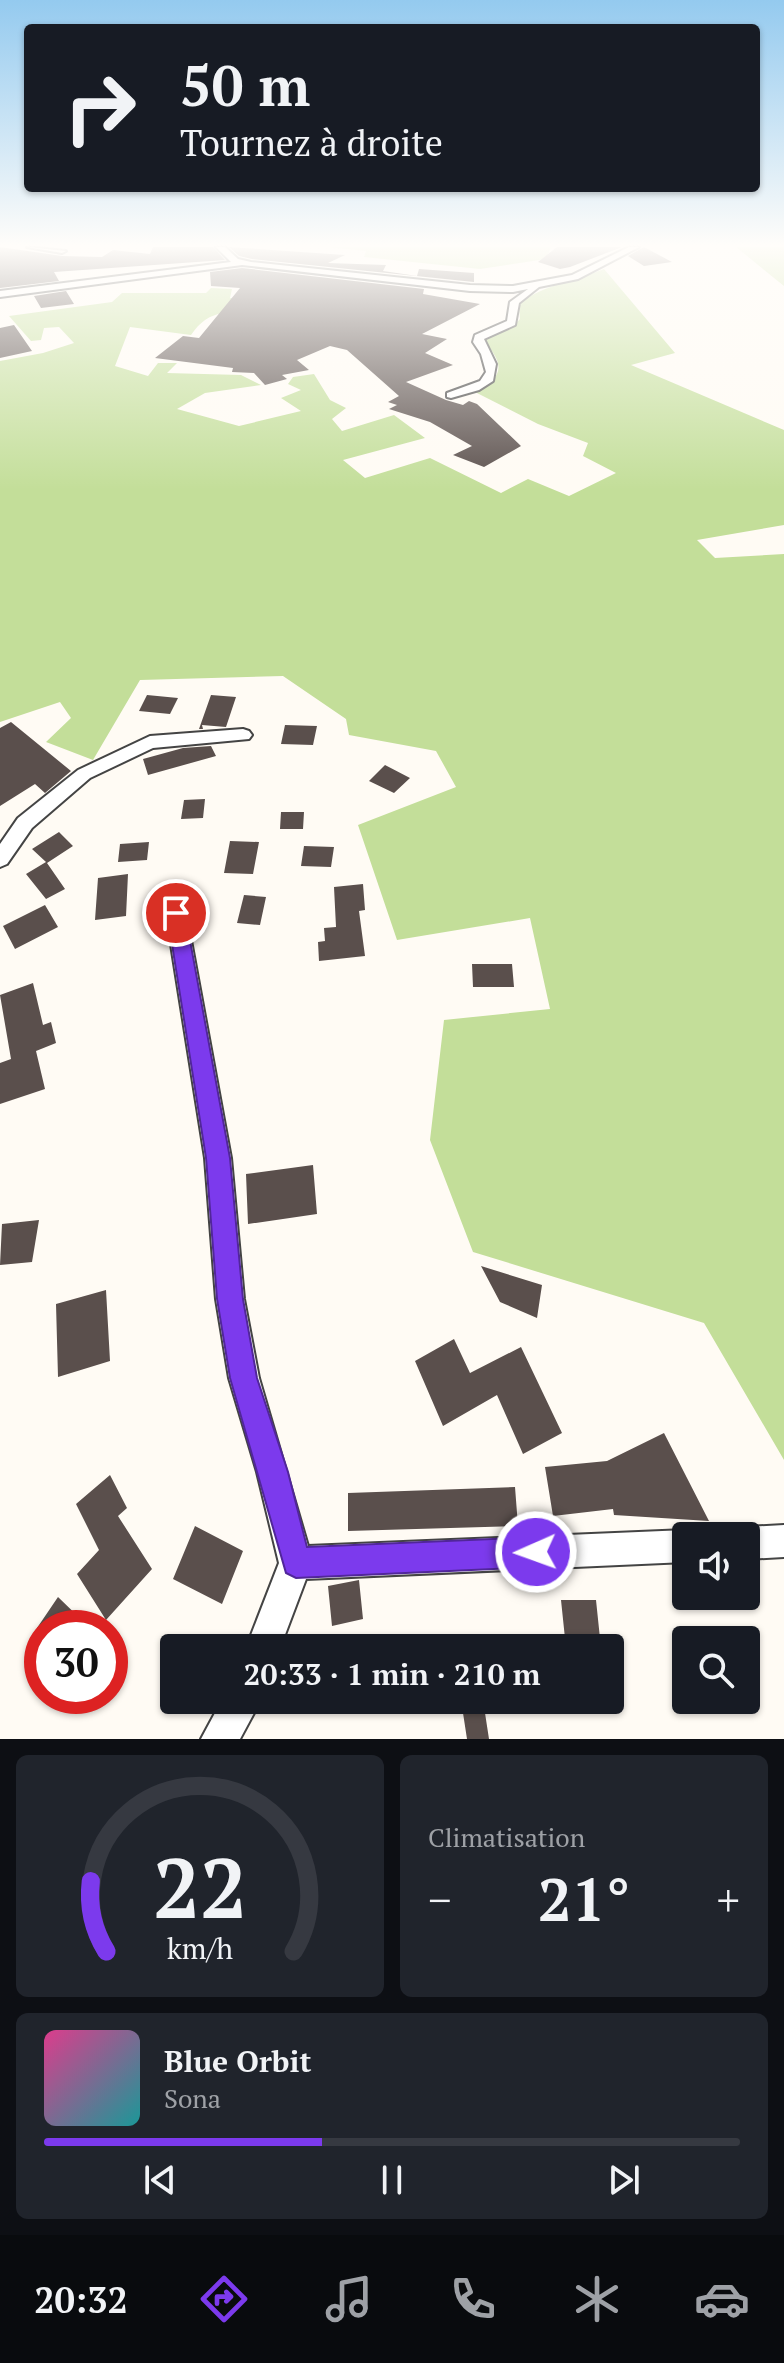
<!DOCTYPE html>
<html lang="fr">
<meta charset="utf-8">
<style>
body{margin:0;font-family:"PT Serif",serif;background:#20242c;color:#f1f3f6;height:100vh;display:flex;flex-direction:column;font-size:30px;white-space:nowrap}
*{box-sizing:border-box;margin:0}
p{font-size:26px;color:#9ea1a6}
.icon{flex:none;width:44px;height:44px;fill:none;stroke:currentColor;stroke-width:2;stroke-linecap:round;stroke-linejoin:round}
.map{position:relative;height:1739px;overflow:hidden}
.panel{display:flex;flex-direction:column;gap:16px;padding:16px;background:#0d0f14;flex:1}
.panel>*{flex:none}
.top-card{position:absolute;left:24px;top:24px;width:736px;height:168px;border-radius:8px;box-shadow:0 2px 6px #0004;background:#171b24;color:#f1f3f6;overflow:hidden}
.fabs{position:absolute;left:672px;top:1522px;display:grid;gap:16px}
.fabs a{display:grid;place-items:center;width:88px;height:88px;border-radius:8px;background:#171b24;box-shadow:0 2px 6px #0004;font-size:40px}
.speed{position:absolute;left:24px;top:1610px;display:flex;gap:16px;font-size:40px;font-weight:700;text-align:center}
.speed>*{display:grid;place-content:center;width:104px;height:104px;border-radius:50%;background:#171b24;box-shadow:0 2px 6px #0004;line-height:1}
.speed .limit{border:12px solid #d22;background:#fff;color:#111}
.pin{position:absolute;display:grid;place-items:center;width:68px;height:68px;color:#fff;margin:-34px;border:4px solid #fff;border-radius:50%;box-shadow:0 2px 8px #0007}
.me{position:absolute;width:88px;margin:-44px;rotate:268deg;stroke-linejoin:round;filter:drop-shadow(0 0 6px #0008)}
.turn{display:flex;align-items:center;gap:28px;height:168px;padding:0 24px;font-size:36px}
.turn .icon{width:104px;height:104px;stroke-width:2.5}
.turn b{display:block;font-size:56px;line-height:68px}
.big{font-size:60px;font-weight:700;line-height:1.1}
.panel .widget{flex:1;display:flex;flex-direction:column;justify-content:center;gap:12px;min-width:0;padding:0 28px;border-radius:12px;background:#20242c}
.panel .dial{align-items:center;gap:0}
.dial svg{height:208px;overflow:visible;fill:none;stroke:#363941;stroke-width:7;stroke-linecap:round;text-anchor:middle}
.dial text{fill:#f1f3f6;stroke:none}
.song{display:flex;align-items:center;gap:24px}
.cover{width:96px;height:96px;border-radius:12px;background:linear-gradient(135deg,hsl(330 70% 55%),hsl(180 70% 35%))}
.played{height:8px;border-radius:4px;background:linear-gradient(90deg,#7c3aed 40%,#363941 40%)}
.keys{display:flex;justify-content:space-around;direction:ltr}
.heat{display:flex;justify-content:space-between;align-items:center;font-size:44px;direction:ltr}
.panel .tiles{flex:1;display:grid;gap:16px;grid-template-columns:1fr 1fr}
.widget:last-child{grid-column:span 2}
.trip{position:absolute;left:160px;top:1634px;width:464px;height:80px;border-radius:8px;background:#171b24;box-shadow:0 2px 6px #0004;font-weight:700;line-height:80px;text-align:center}
.tabs{display:flex;height:128px;justify-content:space-around;align-items:center;background:#090b0e;color:#9ea1a6}
.tabs .icon{width:56px;height:56px}
.tabs .active{color:#7c3aed}
.tabs b{font-size:36px;color:#f1f3f6}
.map>svg:first-child{display:block}
.forest{fill:#c3de99}
.building{fill:#5a4f4c}
.lines{fill:none;stroke-linecap:round;stroke-linejoin:round}
.minor-casing{stroke:#444;stroke-width:4}
.minor{fill:#fff;fill-rule:evenodd}
.route{fill:#7c3aed;stroke:#51269a;stroke-width:2}
</style>
<div class="map">
<svg width="784" height="1739" viewBox="0 0 784 1739">
<rect width="100%" height="100%" fill="#fffbf4"/>
<path class="forest" d="M327,247H551L546,259L480,269L364,257L366,251Z
M736,247H784V286Z
M604,269L675,353L631,365L784,430V525L697,540L715,558L784,554V1460L704,1323L473,1252L430,1140L444,1020L550,1009L530,918L397,940L358,825L456,787L436,751L349,735L346,719L283,676L140,680L93,760L46,742L71,718L60,702L0,722V361L43,353L74,343L59,327L44,328L41,340L31,341L9,316L112,302L122,293H206L211,288L232,289L230,298H250L246,313C221,311 206,313 191,335L130,327L115,366L148,376L158,363H177L167,373L241,375L261,385L205,393L177,409L239,426L301,411L281,398L301,390L288,384L293,377L314,374L330,400L346,408L332,419L342,431L394,415L425,438L343,460L365,478L430,458L501,493L528,479L569,496L616,473L583,456L588,443L538,424L475,392C501,379 507,366 485,343L488,337L514,325L520,319L519,303C548,284 573,281 604,269Z"/>
<path class="building" d="M0,247L62,256L102,257L113,250L150,254L153,247H213L225,260L54,272L59,281L0,288Z
M229,247L345,255L328,263L386,265L383,271L417,276L419,269L474,273V282L252,259L239,256Z
M557,247H622L570,267L560,269L538,262Z
M644,247L672,262L644,266L628,256Z
M242,268L424,289L423,294L480,304L422,334L447,339L425,353L453,365L406,382L446,400L463,405L469,401L477,404L521,446L484,467L453,455L472,446L430,422L389,409L397,405L388,402L399,396L347,350L330,346L297,360L309,370L282,375L287,379L265,385L254,373L232,372L233,368L155,358L183,336L199,338L240,288L211,286L210,272Z
M66,291L74,304L41,308L34,296Z
M14,325L32,351L0,358V328Z
M147,695L178,698L170,714L139,711Z
M211,695L236,697L226,727L202,725L203,729H199Z
M11,722L71,771L45,793L35,784L0,806V728Z
M285,725L317,726L313,745L281,744Z
M211,746L216,756L148,775L143,759L183,748Z
M385,765L410,778L394,793L369,781Z
M205,799L203,818L181,819L184,800Z
M281,812H304L303,829H280Z
M59,832L73,846L47,863L65,889L46,899L26,874L46,862L32,849Z
M230,841L259,842L253,874L224,873Z
M149,842L147,860L118,862L120,844Z
M304,846L334,847L331,867L301,866Z
M128,874L126,916L95,920L98,878Z
M363,884L365,910L359,911L365,956L319,961L318,942L325,941L324,928L336,927L334,887Z
M244,895L266,897L260,925L237,923Z
M45,905L58,927L15,949L3,926Z
M472,964H512L514,987H473Z
M33,983L43,1025L51,1022L56,1043L36,1051L45,1089L0,1104V1063L11,1059L0,995Z
M313,1165L317,1214L248,1224L246,1174Z
M39,1220L32,1262L0,1265L2,1224Z
M481,1266L542,1285L537,1318L500,1302Z
M106,1290L110,1361L58,1377L56,1304Z
M454,1339L470,1373L521,1347L562,1433L523,1454L497,1395L443,1426L415,1361Z
M664,1433L709,1521L614,1515L613,1509L553,1516L545,1467L607,1461Z
M110,1475L127,1508L118,1516L152,1569L106,1620L77,1574L99,1550L76,1504Z
M515,1487L518,1526L348,1531V1493Z
M195,1526L243,1551L222,1604L173,1579Z
M359,1580L363,1619L332,1626L328,1586Z
M58,1597L90,1628H37Z
M561,1600H596L601,1648H566Z
M461,1700H483L489,1739H467Z"/>
<g class="lines">
<g class="minor-casing">
<path id="minor" d="M27,247L66,251L62,253Z
M216,247H225L238,259L251,262L470,285L513,286L572,275L629,247H639L578,279L539,287L519,303L515,325L484,339L496,364L493,381L479,390L451,398L447,397V393L480,381L486,372L481,354L473,342L475,335L507,321L510,302L528,289L513,292L470,291L242,265L0,297V291L231,262Z
M243,729L249,731L252,735L249,739L153,748L90,778L32,828L7,864L0,867V844L18,818L78,770L150,736Z
M176,905L183,907L186,913L231,1158L244,1299L259,1378L308,1546L686,1530L698,1536H686V1562L306,1579L280,1648H246L279,1563L257,1472L229,1378L216,1299L205,1158L166,913L169,907Z
M784,1525V1557L746,1559V1536H733L734,1531L746,1527Z
M222,1700H261L240,1739H201Z"/>
</g>
<use href="#minor" class="minor"/>
</g>
<linearGradient id="sky" x2="0" y2="1"><stop stop-color="#94caef"/><stop offset="0.5" stop-color="#fffdfa"/><stop offset="1" stop-color="#fffdfa" stop-opacity="0"/></linearGradient>
<rect width="784" height="490" fill="url(#sky)"/>
<path class="route" d="M176,906L183,908L185,913L230,1158L243,1299L257,1378L288,1472L307,1547L536,1537L547,1542L551,1552L547,1563L536,1567L296,1578L286,1573L230,1378L217,1299L206,1158L167,913L169,908Z"/>
</svg>
<div class="fabs">
<a><svg class="icon" aria-label="sound" viewBox="0 0 24 24"><path d="M4 9h4l5-4v14l-5-4H4zM17 9q2 3 0 6"/></svg></a>
<a><svg class="icon" aria-label="search" viewBox="0 0 24 24"><circle cx="10" cy="10" r="6"/><path d="M15 15l6 6"/></svg></a>
</div>
<div class="speed"><div class="limit">30</div></div>
<div class="pin" style="left:176px;top:913px;background:#d93025"><svg class="icon" aria-label="arrive" viewBox="0 0 24 24"><path d="M6 21V4h12l-3 4 3 4H6"/></svg></div>
<svg class="me" style="left:536px;top:1552px" viewBox="-20 -20 40 40"><circle r="17" fill="#7c3aed" stroke="#fff" stroke-width="3"/><path d="M0-11L8 9 0 5-8 9z" fill="#fff"/></svg>
<div class="trip">20:33 · 1 min · 210 m</div>
<div class="top-card">
<div class="turn"><svg class="icon" aria-label="right" viewBox="0 0 24 24"><path d="M7 20v-9h11M14 6l5 5-5 5"/></svg><div><b>50 m</b>Tournez à droite</div></div>
</div>
</div>
<section class="panel">
<div class="tiles">
<div class="widget dial"><svg viewBox="0 0 100 80">
<path d="M14 69A42 42 0 1 1 86 69"/>
<path d="M14 69A42 42 0 0 1 8 42" stroke="#7c3aed"/>
<text x="50" y="56" font-size="32" font-weight="700">22</text>
<text x="50" y="72" font-size="11">km/h</text>
</svg></div>
<div class="widget"><p>Climatisation</p>
<div class="heat"><a>−</a><b class="big">21°</b><a>+</a></div>
</div>
<div class="widget">
<div class="song"><i class="cover"></i><div><b>Blue Orbit</b><p>Sona</p></div></div>
<div class="played"></div>
<div class="keys"><svg class="icon" aria-label="previous" viewBox="0 0 24 24"><path d="M18 5L8 12l10 7zM5 5v14"/></svg><svg class="icon" aria-label="pause" viewBox="0 0 24 24"><path d="M8 5v14M16 5v14"/></svg><svg class="icon" aria-label="next" viewBox="0 0 24 24"><path d="M6 5l10 7-10 7zM19 5v14"/></svg></div>
</div>
</div>
</section>
<nav class="tabs">
<b>20:32</b>
<svg class="icon active" aria-label="directions" viewBox="0 0 24 24"><path d="M12 3l9 9-9 9-9-9zM9 14v-3h6M13 9l2 2-2 2"/></svg>
<svg class="icon" aria-label="music" viewBox="0 0 24 24"><path d="M9 18V5l10-2v13"/><circle cx="6" cy="18" r="3"/><circle cx="16" cy="16" r="3"/></svg>
<svg class="icon" aria-label="phone" viewBox="0 0 24 24"><path d="M5 4h4l2 5-3 2q2 4 5 5l2-3 5 2v4C11 20 4 13 5 4z"/></svg>
<svg class="icon" aria-label="climate" viewBox="0 0 24 24"><path d="M12 3v18M4 7l16 10M4 17L20 7"/></svg>
<svg class="icon" aria-label="car" viewBox="0 0 24 24"><path d="M5 17H2v-5l4-1 3-4h7l3 4 3 1v5h-3M9 17h6M6 11h13"/><circle cx="7" cy="17" r="2"/><circle cx="17" cy="17" r="2"/></svg>
</nav>
